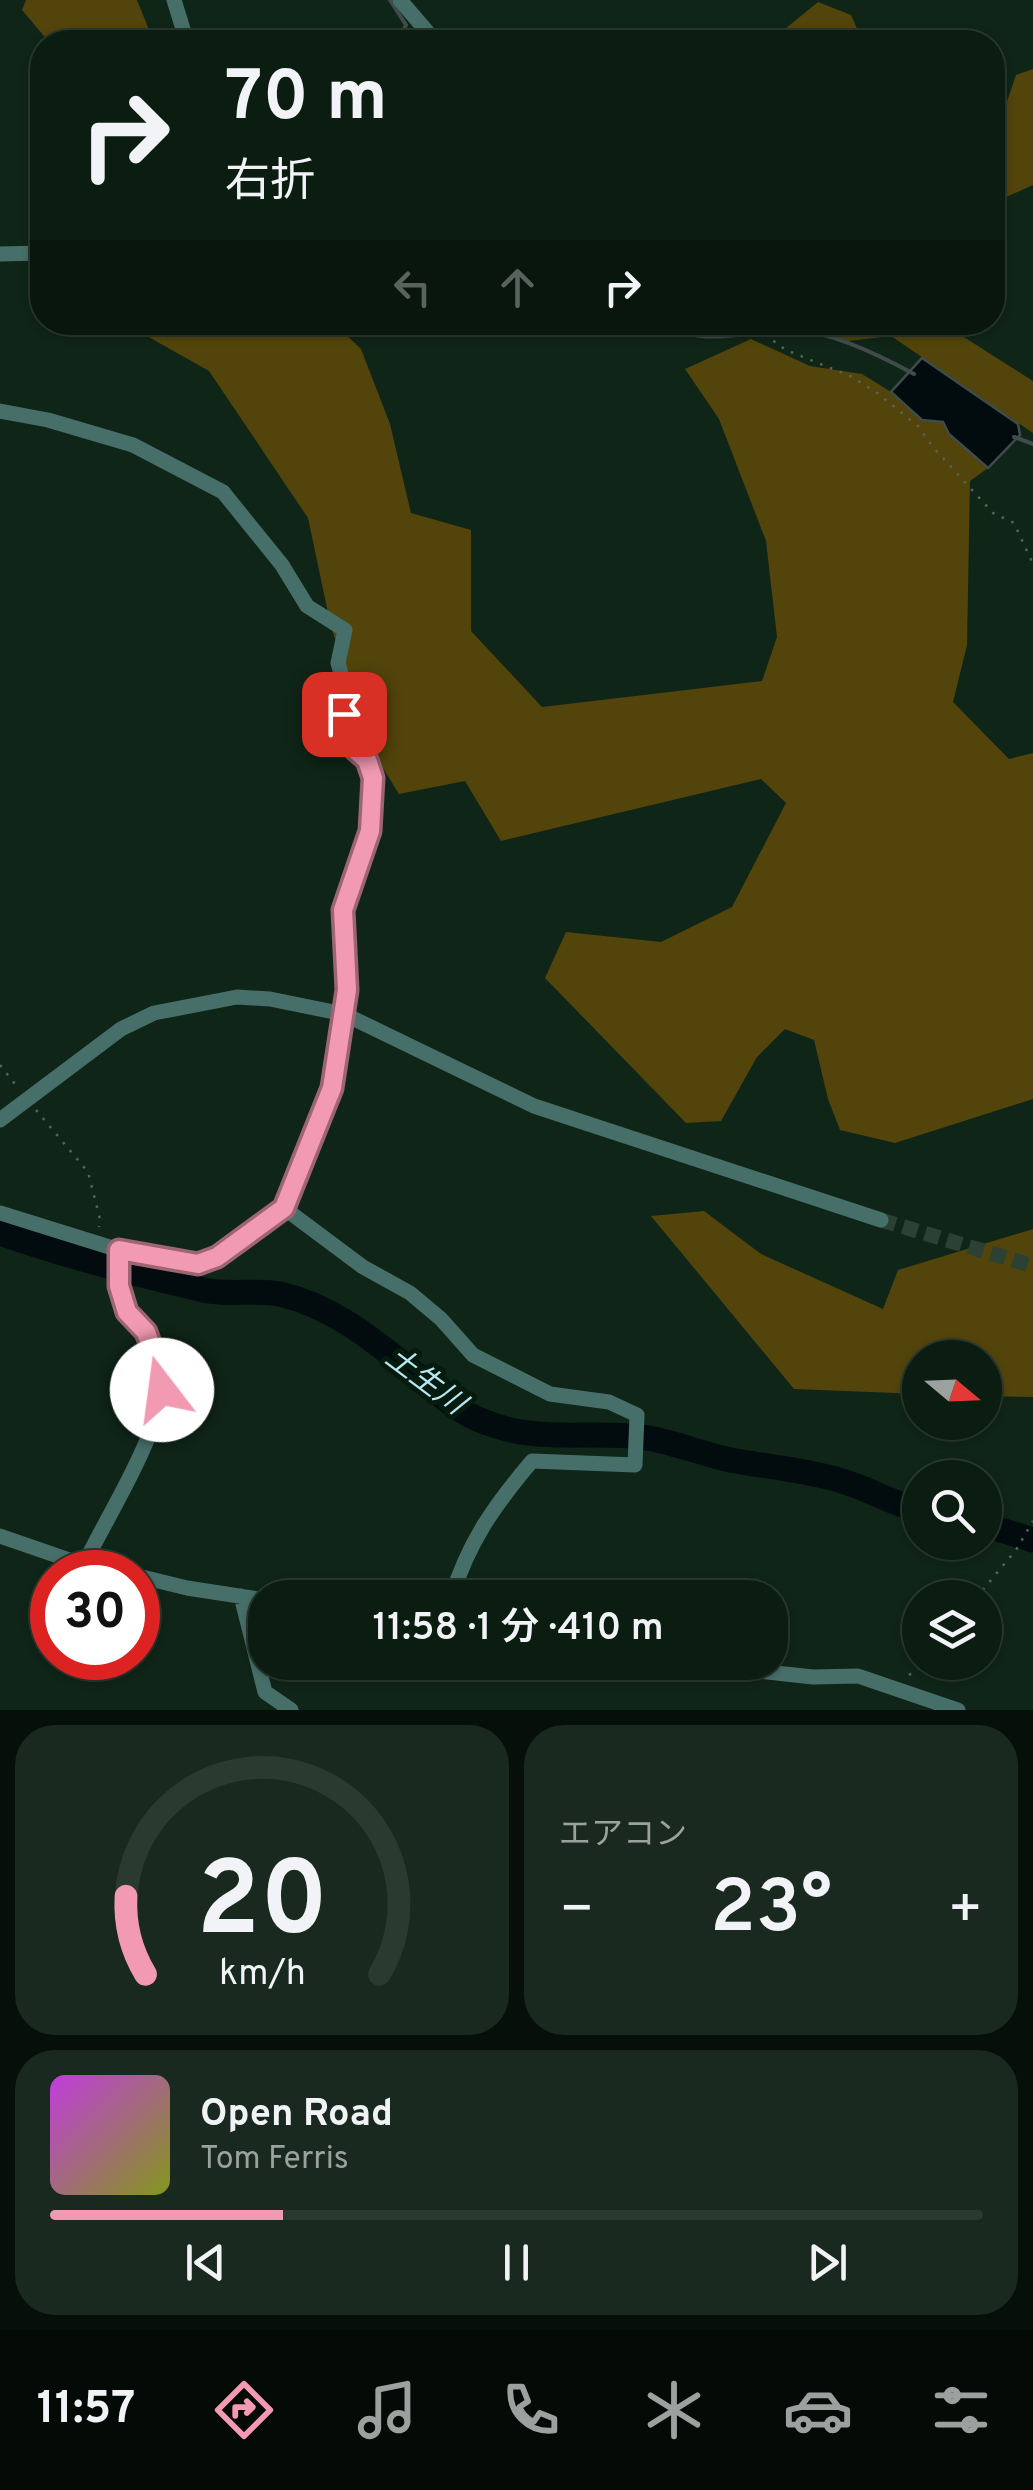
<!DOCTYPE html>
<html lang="ja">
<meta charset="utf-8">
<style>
body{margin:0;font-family:Overpass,"Noto Sans JP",sans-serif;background:#19291f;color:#f1f3f6;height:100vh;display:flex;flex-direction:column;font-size:38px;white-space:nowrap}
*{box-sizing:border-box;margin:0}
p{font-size:32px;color:#9aa19f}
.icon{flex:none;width:55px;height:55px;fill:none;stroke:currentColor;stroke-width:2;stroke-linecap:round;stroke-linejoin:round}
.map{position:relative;height:1710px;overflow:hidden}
.drawer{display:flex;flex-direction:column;gap:15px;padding:15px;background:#060f09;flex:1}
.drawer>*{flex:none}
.banner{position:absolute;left:30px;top:30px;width:975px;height:305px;border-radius:40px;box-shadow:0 2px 8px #0004,0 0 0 2px #2b3a31;background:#0b1c11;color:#f1f3f6;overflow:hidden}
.needle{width:65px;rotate:109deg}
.controls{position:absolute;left:902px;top:1340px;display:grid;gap:20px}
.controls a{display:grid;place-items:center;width:100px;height:100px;border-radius:50%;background:#0b1c11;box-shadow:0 2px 8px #0004,0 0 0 2px #2b3a31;font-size:50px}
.speed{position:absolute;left:30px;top:1550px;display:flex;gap:20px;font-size:50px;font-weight:700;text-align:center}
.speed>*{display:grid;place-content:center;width:130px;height:130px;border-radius:50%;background:#0b1c11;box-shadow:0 2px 8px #0004,0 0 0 2px #2b3a31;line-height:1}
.speed .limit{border:15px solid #d22;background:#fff;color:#111}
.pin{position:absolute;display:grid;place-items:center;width:85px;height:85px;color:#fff;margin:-42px;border-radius:20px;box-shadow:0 5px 15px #0006}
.me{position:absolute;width:110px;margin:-55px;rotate:345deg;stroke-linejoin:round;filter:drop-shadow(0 0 8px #0008)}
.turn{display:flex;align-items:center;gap:35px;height:210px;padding:0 30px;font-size:45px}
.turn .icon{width:130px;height:130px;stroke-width:2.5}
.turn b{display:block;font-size:70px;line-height:85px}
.lanes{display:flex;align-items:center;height:95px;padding:0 30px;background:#0003;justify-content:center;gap:50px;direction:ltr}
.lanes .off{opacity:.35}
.big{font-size:75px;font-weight:600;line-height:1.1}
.drawer .widget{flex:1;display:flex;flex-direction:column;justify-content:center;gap:15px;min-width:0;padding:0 35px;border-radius:40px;background:#19291f}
.drawer .dial{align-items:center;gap:0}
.dial svg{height:260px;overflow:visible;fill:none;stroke:#2b3a31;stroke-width:7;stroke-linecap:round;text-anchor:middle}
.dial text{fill:#f1f3f6;stroke:none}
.song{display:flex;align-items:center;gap:30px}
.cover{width:120px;height:120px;border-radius:15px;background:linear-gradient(135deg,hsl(290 70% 55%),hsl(70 70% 35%))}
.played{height:10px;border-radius:5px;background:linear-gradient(90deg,#f19ab2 25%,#2b3a31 25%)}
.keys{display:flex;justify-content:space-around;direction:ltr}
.heat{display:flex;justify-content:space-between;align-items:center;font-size:55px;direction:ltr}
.drawer .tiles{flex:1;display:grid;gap:15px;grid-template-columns:1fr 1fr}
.widget:last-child{grid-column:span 2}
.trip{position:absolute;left:248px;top:1580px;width:540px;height:100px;border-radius:40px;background:#0b1c11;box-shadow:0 2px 8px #0004,0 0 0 2px #2b3a31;font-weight:600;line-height:100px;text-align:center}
.tabs{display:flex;height:160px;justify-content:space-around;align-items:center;background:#040b07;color:#9aa19f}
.tabs .icon{width:70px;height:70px}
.tabs .selected{color:#f19ab2}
.tabs b{font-size:45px;color:#f1f3f6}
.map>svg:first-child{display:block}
.green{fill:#52440b}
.water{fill:#020c0f;stroke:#404b4b;stroke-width:2.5}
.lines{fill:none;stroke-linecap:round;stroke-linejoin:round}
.stream{stroke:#404b4b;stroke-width:4}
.river{stroke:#020c0f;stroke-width:25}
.minor-tunnel{stroke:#2c4134;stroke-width:15;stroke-dasharray:15 8;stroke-linecap:butt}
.path{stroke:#53665a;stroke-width:2.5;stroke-dasharray:2.5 8;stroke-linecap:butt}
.minor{stroke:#476f6a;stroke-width:15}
.route-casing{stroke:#9d6474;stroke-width:25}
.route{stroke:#f19ab2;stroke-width:18}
.labels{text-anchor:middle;stroke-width:10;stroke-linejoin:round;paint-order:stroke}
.water-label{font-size:30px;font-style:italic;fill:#b7e7f4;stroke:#061b0e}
</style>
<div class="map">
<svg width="1033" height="1710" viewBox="0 0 1033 1710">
<rect width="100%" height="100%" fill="#0f2517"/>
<path class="green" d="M26,0H137L154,42H49L22,10Z
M818,2L851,15L863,42H769Z
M1033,69V185L993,203V143L1016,75Z
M122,322L334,323L361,349L390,424L411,513L471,530V631L542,707L762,681L777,637L766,541L719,419L685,369L751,339L810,366L862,374L891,392L922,420L943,422L949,434L988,468L970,481L967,645L953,702L1009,759L1033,753V1099L895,1143L840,1130L828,1099L814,1040L785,1029L757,1057L721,1121L686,1123L545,978L566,932L661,942L732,907L786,803L761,779L501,841L465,781L399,794L376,757L331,627L308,518L209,371Z
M794,323H942L1033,381V433L891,336L848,341Z
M704,1211L761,1254L883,1309L898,1270L1033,1229V1397L985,1396V1358H920V1394L794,1389L651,1216Z"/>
<path class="water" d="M922,358L1018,424L1020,435L988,468L949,434L943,422L922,420L891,392Z"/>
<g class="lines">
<path class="stream" d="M390,0L406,25L399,42
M607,322H620
M668,322C700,352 759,326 797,330C835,333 881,356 914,374
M1014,437L1033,444"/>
<path class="river" d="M0,1233C68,1257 135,1274 204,1290C229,1296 256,1289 280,1294C336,1307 378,1344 422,1379C437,1392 453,1407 471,1416C534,1446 578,1430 642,1437C672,1441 701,1454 730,1460C768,1467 806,1470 842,1481C870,1489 892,1504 920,1510
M985,1525L1033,1540"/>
<path class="minor-tunnel" d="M881,1220L1033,1266"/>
<path class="path" d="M748,322L786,350L850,376L876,392L918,426L932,446L993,513L1014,523L1033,564
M0,1065L19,1089
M36,1110L88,1172L100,1219L99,1227
M976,1598L1016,1550L1033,1521
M909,1675L928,1662"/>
<path class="minor" d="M174,0L187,42
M400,0L436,42
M0,254L42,253
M0,411L48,420L133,445L223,492L282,565L307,606L345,630L338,663L345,688L343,740L367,760L373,778L370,831L343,909L347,990L332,1088L284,1208L217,1257L198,1264L119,1250L0,1213
M0,1120L121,1029L154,1013L237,997L270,999L344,1014L534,1106L881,1220
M284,1208L363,1267L410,1293L441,1319L473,1355L550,1394L609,1402L637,1415L635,1465L532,1461C494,1506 469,1541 451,1598
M0,1536L84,1565L125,1572
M84,1565C105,1518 171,1420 160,1372C157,1358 150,1339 142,1329C137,1323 130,1318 127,1311C117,1292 119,1270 119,1250
M138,1576L187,1588L265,1600
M241,1596L265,1692L291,1710
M673,1662L813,1677L858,1676L958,1710"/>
</g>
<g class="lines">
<g class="route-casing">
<path id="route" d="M162,1390L160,1372L146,1332L127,1312L119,1286V1250L198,1264L217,1257L284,1208L332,1088L347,990L343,910L370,831L373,778L367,760L344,740V714"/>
</g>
<use href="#route" class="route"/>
</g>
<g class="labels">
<g class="water-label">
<text transform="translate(426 1380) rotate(37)" y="10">土生川</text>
</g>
</g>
</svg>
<div class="controls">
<a><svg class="needle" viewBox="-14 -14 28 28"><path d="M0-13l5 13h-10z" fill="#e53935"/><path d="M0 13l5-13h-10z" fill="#9aa19f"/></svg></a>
<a><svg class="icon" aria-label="search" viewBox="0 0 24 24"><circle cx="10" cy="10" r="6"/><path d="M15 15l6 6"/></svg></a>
<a><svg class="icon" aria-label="layers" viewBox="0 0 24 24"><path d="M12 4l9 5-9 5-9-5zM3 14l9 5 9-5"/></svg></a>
</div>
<div class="speed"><div class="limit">30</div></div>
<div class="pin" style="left:344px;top:714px;background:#d93025"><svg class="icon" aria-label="arrive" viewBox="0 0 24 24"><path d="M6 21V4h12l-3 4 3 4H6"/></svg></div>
<svg class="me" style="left:162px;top:1390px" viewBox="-20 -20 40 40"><circle r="19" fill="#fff"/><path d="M0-13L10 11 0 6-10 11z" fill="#f19ab2"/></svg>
<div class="trip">11:58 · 1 分 · 410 m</div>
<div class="banner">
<div class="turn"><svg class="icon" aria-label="right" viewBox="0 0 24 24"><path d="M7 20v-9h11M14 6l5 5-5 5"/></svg><div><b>70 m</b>右折</div></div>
<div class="lanes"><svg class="icon off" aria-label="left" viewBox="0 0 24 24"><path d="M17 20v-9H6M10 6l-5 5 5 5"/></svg><svg class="icon off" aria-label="ahead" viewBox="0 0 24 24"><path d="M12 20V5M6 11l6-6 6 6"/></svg><svg class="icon" aria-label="right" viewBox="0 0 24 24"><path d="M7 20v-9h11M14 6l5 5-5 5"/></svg></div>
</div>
</div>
<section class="drawer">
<div class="tiles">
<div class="widget dial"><svg viewBox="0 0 100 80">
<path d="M14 69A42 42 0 1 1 86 69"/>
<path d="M14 69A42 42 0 0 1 8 45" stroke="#f19ab2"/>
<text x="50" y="56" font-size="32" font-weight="700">20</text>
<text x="50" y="72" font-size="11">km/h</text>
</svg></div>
<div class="widget"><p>エアコン</p>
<div class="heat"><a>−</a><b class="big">23°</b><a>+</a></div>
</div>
<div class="widget">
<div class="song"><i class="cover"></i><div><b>Open Road</b><p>Tom Ferris</p></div></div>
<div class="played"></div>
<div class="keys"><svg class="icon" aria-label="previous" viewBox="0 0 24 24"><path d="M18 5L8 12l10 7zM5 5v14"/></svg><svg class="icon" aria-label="pause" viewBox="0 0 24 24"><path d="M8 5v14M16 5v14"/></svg><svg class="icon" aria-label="next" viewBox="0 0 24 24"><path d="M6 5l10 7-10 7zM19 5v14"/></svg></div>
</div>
</div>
</section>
<nav class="tabs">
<b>11:57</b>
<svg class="icon selected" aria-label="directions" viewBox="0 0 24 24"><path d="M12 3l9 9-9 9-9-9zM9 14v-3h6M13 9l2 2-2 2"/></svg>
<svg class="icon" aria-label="music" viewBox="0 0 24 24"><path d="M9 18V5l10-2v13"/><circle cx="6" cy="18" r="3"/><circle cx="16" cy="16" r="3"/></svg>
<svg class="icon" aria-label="phone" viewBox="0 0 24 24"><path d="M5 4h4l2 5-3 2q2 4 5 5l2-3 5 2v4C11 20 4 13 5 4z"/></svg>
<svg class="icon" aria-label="climate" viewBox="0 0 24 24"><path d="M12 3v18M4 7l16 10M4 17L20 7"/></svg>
<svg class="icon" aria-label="car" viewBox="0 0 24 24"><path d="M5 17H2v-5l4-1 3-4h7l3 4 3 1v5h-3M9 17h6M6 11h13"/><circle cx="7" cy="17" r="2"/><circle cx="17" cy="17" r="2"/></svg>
<svg class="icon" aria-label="filters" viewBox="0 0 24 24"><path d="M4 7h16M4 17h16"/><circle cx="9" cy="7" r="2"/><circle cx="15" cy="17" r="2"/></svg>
</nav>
